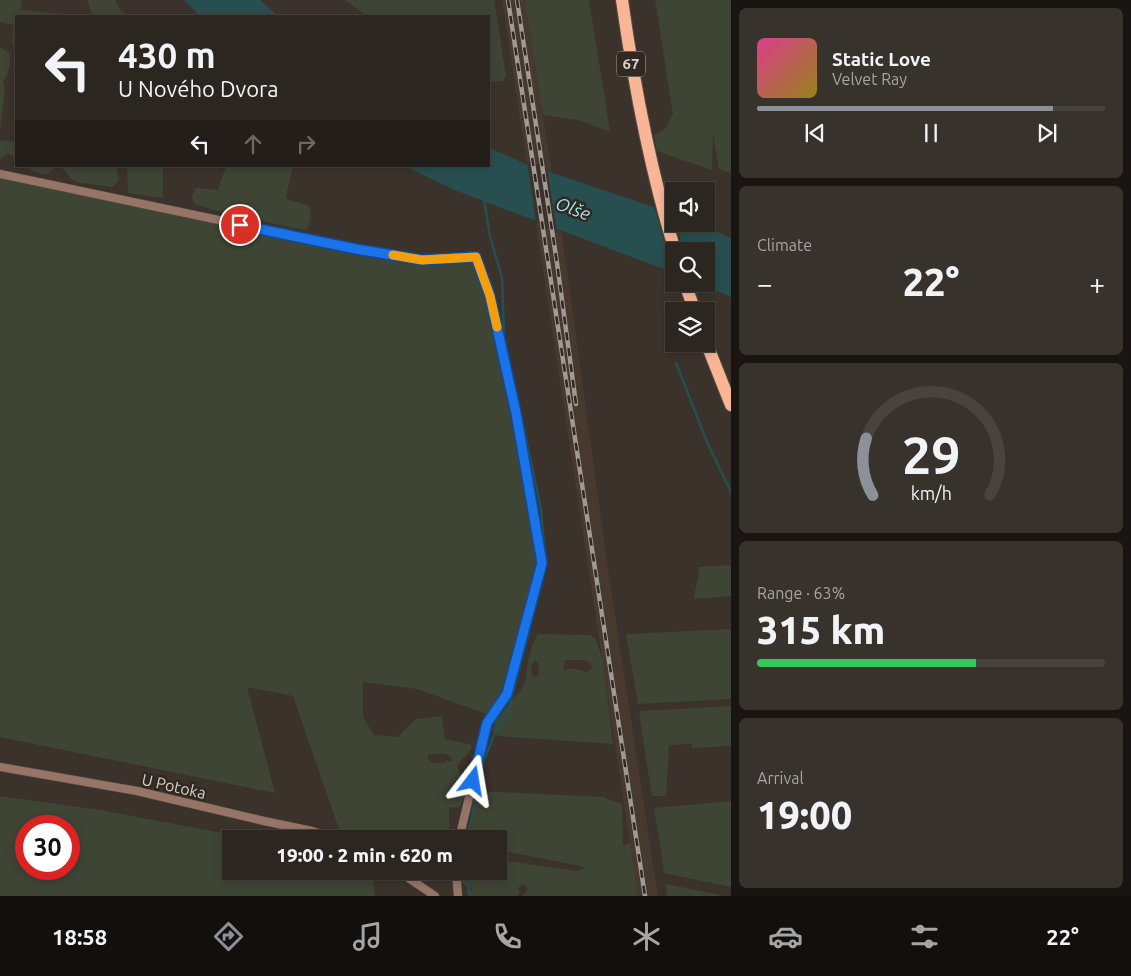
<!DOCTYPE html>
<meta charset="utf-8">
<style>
body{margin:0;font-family:Ubuntu,sans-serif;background:#38322d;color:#f1f3f6;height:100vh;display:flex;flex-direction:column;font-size:19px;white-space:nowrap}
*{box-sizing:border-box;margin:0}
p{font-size:16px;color:#a6a5a5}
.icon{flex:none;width:28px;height:28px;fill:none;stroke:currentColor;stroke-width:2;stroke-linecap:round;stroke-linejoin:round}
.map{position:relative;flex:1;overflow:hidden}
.panel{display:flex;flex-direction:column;gap:8px;padding:8px;background:#181512;width:400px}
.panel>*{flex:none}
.hud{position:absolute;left:15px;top:15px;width:475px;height:152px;border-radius:0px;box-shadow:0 2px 8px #0003,0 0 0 1px #48433e;background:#2c2620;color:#f1f3f6;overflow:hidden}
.buttons{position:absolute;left:665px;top:182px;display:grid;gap:10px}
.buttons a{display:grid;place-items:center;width:50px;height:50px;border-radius:0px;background:#2c2620;box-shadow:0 2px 8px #0003,0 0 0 1px #48433e;font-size:25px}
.speed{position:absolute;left:15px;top:815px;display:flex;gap:10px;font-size:25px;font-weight:700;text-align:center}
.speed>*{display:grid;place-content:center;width:65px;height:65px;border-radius:50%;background:#2c2620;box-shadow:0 2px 8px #0003,0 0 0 1px #48433e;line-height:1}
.speed .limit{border:8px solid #d22;background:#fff;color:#111}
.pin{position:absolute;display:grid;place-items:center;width:42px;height:42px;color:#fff;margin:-21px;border:2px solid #fff;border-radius:50%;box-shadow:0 1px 5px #0007}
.me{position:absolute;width:55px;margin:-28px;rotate:14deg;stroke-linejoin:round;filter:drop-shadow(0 0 4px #0008)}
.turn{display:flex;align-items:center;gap:18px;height:105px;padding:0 20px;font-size:22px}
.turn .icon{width:65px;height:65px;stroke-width:2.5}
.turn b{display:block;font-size:35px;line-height:42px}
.lanes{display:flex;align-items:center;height:48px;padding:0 20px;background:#0003;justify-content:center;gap:25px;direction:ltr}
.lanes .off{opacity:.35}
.big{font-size:38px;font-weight:800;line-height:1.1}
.panel .card{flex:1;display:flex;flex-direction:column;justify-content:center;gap:8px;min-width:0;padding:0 18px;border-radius:8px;background:#38322d}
.panel .dial{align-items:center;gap:0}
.dial svg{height:130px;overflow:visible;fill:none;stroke:#48433e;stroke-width:7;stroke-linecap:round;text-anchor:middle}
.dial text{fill:#f1f3f6;stroke:none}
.song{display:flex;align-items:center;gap:15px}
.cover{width:60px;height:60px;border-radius:8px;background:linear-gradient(135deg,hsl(330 70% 55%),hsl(50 70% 35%))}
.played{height:5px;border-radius:2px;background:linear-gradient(90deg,#8c9099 85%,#48433e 85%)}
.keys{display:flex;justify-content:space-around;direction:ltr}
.heat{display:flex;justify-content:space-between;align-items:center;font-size:28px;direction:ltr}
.charge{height:8px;border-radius:4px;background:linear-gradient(90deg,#34c759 63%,#48433e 0)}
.trip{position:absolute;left:222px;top:830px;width:285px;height:50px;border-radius:0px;background:#2c2620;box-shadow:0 2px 8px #0003,0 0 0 1px #48433e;font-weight:800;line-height:50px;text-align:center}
.menu{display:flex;height:80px;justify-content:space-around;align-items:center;background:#120f0d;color:#a6a5a5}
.menu .icon{width:35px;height:35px}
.menu .active{color:#8c9099}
.menu b{font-size:22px;color:#f1f3f6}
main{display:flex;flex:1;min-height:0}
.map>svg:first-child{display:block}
.built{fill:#47392e}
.green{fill:#3f4535;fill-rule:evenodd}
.water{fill:#284f50}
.pier{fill:#3b322b}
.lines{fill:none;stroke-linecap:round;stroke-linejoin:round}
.stream{stroke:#284f50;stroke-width:2.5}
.street-casing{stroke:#574f48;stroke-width:9}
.primary-casing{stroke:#574f48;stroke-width:14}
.street{stroke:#967567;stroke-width:8}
.primary{stroke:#f8b697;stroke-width:12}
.rail-casing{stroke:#a09994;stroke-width:4.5}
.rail{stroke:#312821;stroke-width:2.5;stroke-dasharray:8;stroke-linecap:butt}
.route-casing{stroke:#114b97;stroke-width:12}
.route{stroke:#1a73e8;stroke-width:9}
.slow{stroke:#f59e0b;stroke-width:9}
.labels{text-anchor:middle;stroke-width:5;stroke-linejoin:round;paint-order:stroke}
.shield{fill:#312821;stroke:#a59e99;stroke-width:1}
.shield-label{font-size:15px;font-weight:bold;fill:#d7d1cd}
.street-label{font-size:16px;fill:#d7d1cd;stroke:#312821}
.water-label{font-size:18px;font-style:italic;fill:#9ee9ec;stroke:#312821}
</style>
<main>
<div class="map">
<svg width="731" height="896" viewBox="0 0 731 896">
<rect width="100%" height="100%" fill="#3b322b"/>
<path class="built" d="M502,0H525L566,263L607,561L658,896H638Z"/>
<path class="green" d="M0,0H22L21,10L64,14L63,16H16V47L12,45L13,25L0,22Z
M87,0H115L122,12L129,16H93Z
M345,0H494L506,76L503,81L489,82V16H367Z
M525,0H589L610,132L579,120L543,115Z
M655,0H731V173L719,169L713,132L712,170L657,151L654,135C665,132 668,124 673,114Z
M0,47L9,53L10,63L8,72L3,82L5,89L0,131Z
M0,140L16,142V161L12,155L7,153L0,159Z
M30,166H116L119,180L113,187L81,183L72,180C67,173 64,167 55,167L48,174H41L31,170Z
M127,166H163V198L128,193Z
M226,166H293L286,196L288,200L308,205C313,212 310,222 307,229L303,230L218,211L197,205L193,202L192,196L196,188L218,190Z
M0,174L422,260L476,257L490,296L542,563L507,694L492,716L417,689L363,682V717L374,735L397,737L416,719L442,716L445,739L472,745C470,755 461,758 457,766C459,771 462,776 465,781C468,788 464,803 458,808L449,807V839H366L339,829L293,696L247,687L275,793L0,737ZM442,753L449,755L452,760L451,762L447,760L444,763H433L428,759V755Z
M731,565V596L694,599C694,588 701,579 698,567Z
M731,629V699L638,704L626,634Z
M538,634L591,635L596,639L603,662L613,744L498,736L492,731C497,711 516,701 525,683C527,678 526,672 527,667C529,656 532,643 538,634ZM535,660C540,664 541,673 536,677L532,676L531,666ZM565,660H583L590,663L592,668L586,672L571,668L563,671Z
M731,706V746L692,748V744L669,745L666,796H652L639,713L641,711Z
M478,791L603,797L622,804L623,846L630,843L638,896H522L528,890L526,885L523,884L518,888L520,893L518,896H468L472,888L427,871H499V860L578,871L585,867L499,850V839H469Z
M0,796L100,810L254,839H231V871H372L375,896H0ZM26,826H69V869H26Z
M731,801V887L664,873L654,808Z
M666,884L725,896H667Z"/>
<path class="water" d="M184,0H260L278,16H200Z
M489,148L526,164L674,214V224H700L731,238V297L700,284H706V251H674V273L457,191L404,166H489Z"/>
<path class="pier" d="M527,161L547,168L557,231L536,223Z
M653,203L673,211L674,224H676L684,251H674V275Z"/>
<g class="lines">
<path class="stream" d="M676,363L707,442L731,492
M467,839L484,760L496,731L507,716L546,565L541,509L504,336L502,278L490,236L484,199
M468,871L469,896"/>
<g class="street-casing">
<path id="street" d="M0,174L356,249L422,261L476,257L490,296L520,432L542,563L507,694L487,723L459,839
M0,767L137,791L264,821L312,831L339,839
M398,871L435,896
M456,871L458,896"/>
</g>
<g class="primary-casing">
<path id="primary" d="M622,0C634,85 650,169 675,251
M685,284L695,311
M706,342L731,405"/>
</g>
<use href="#street" class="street"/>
<use href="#primary" class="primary"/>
<g class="rail-casing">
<path id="rail" d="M508,0L645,896
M517,0L557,263L576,404"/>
</g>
<use href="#rail" class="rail"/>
</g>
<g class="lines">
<g class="route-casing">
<path id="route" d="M240,225L356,249L422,260L476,257L490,296L516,413L542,563L507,694L487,723L473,781"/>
</g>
<use href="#route" class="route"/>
<path class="slow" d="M393,255L422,260L476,257L490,296L497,327"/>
</g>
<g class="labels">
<rect class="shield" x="617" y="51.5" width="28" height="25" rx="4"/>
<g class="shield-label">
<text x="631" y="69">67</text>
</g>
<g class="street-label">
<text transform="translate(174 786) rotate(13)" y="6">U Potoka</text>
</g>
<g class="water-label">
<text transform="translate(573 209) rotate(20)" y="6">Olše</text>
</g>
</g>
</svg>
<div class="buttons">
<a><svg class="icon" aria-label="sound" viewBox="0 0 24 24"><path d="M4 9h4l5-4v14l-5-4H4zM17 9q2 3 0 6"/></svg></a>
<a><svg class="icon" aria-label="search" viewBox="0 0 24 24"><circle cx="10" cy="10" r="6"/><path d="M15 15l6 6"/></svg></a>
<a><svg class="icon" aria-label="layers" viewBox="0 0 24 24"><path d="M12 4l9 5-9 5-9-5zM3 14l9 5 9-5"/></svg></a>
</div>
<div class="speed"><div class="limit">30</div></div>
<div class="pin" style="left:240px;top:225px;background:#d93025"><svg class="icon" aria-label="arrive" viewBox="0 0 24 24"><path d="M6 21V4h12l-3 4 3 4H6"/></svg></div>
<svg class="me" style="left:473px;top:781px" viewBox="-20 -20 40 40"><path d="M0-17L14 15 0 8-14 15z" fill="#1a73e8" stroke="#fff" stroke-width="4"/></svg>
<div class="trip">19:00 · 2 min · 620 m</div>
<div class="hud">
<div class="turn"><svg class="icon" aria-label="left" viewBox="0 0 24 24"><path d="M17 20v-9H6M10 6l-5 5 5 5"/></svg><div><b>430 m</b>U Nového Dvora</div></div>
<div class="lanes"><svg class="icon" aria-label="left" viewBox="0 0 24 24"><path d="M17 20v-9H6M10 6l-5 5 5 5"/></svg><svg class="icon off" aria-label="ahead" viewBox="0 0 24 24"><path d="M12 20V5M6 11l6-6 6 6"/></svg><svg class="icon off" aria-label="right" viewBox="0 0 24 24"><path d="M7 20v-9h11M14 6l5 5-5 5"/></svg></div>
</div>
</div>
<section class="panel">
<div class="card">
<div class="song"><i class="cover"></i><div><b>Static Love</b><p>Velvet Ray</p></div></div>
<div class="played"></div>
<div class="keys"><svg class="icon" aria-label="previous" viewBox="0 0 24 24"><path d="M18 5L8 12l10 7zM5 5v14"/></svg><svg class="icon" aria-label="pause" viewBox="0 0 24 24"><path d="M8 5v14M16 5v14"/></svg><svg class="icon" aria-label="next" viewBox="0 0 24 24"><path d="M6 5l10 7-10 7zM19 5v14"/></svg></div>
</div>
<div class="card"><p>Climate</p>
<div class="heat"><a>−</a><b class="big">22°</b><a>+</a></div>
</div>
<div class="card dial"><svg viewBox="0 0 100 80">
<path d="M14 69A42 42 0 1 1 86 69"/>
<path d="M14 69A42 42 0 0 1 10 34" stroke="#8c9099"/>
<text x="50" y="56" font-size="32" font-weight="700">29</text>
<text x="50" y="72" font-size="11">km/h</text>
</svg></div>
<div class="card"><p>Range · 63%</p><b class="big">315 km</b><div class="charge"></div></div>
<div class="card"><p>Arrival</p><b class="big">19:00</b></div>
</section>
</main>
<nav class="menu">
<b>18:58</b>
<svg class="icon active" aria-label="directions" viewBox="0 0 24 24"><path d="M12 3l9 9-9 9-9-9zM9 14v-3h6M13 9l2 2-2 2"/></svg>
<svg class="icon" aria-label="music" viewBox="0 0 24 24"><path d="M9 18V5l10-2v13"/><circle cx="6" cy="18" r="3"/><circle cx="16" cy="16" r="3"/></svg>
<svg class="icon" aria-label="phone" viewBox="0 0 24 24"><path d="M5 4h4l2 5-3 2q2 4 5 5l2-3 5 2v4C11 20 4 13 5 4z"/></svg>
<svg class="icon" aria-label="climate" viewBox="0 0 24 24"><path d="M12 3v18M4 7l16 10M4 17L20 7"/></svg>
<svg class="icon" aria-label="car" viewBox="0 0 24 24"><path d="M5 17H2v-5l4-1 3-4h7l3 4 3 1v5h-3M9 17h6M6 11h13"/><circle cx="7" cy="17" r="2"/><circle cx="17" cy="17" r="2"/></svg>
<svg class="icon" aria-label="filters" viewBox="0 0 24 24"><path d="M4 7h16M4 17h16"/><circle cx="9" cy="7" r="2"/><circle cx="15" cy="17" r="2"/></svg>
<b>22°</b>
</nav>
